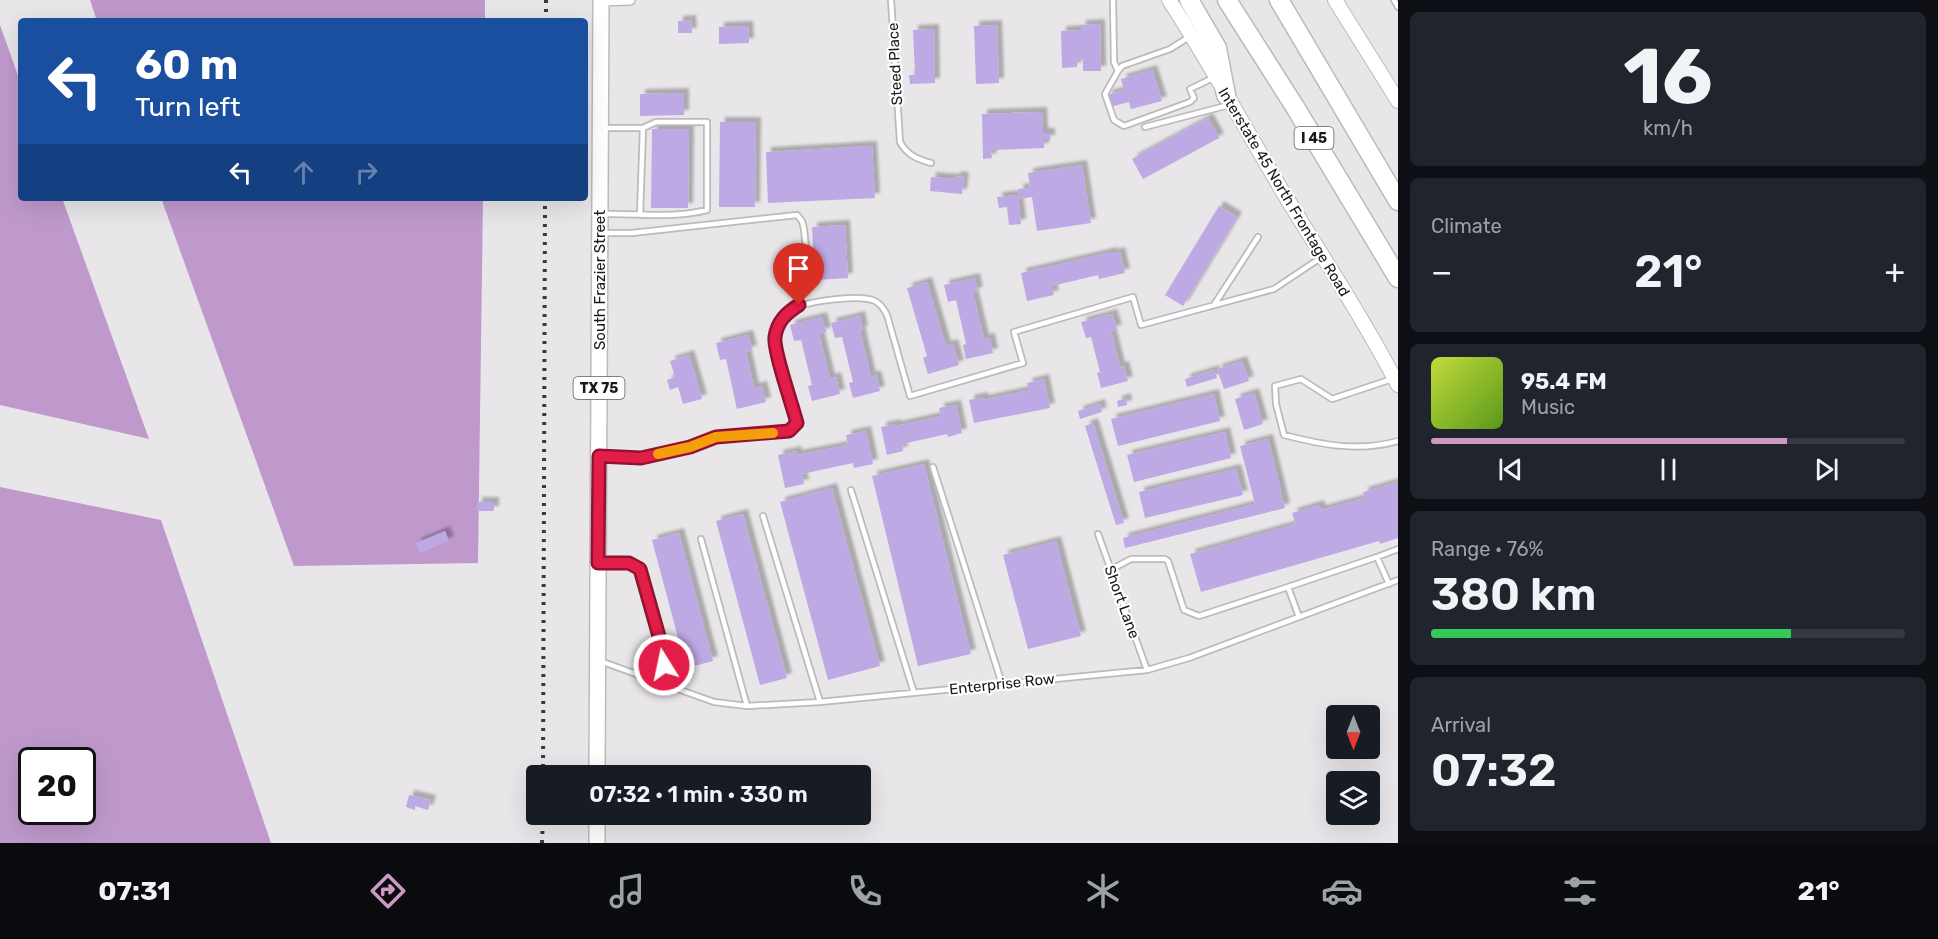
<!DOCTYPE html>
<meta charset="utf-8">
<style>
body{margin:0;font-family:Rubik,sans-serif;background:#20242c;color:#f1f3f6;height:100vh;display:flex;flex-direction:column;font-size:22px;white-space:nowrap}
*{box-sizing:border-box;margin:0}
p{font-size:20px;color:#9ea1a6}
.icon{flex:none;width:33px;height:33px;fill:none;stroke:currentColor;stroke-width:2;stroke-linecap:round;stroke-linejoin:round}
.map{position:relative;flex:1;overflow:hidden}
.details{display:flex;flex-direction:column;gap:12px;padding:12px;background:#0d0f14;width:540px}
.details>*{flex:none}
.top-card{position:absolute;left:18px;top:18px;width:570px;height:183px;border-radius:6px;box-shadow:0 6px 24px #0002;background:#1a4fa0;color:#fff;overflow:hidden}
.needle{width:39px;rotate:180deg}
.controls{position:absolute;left:1326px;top:705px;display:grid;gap:12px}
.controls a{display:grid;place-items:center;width:54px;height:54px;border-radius:6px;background:#171b24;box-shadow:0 6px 24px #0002;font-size:30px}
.speed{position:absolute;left:18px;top:747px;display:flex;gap:12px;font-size:30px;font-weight:700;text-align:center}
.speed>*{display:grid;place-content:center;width:78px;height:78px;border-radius:50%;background:#171b24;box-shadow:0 6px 24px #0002;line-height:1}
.speed .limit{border:3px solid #111;border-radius:9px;background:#fff;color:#111}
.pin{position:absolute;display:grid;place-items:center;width:51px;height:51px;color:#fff;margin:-62px -26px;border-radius:50% 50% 50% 0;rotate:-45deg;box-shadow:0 0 6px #0007}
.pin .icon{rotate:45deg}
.me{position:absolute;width:66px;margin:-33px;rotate:350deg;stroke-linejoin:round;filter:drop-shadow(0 0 4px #0008)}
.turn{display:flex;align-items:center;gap:21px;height:126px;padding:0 18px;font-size:27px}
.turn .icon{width:78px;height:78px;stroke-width:2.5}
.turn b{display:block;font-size:42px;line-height:51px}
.lanes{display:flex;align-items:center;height:57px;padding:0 18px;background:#0003;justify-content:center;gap:30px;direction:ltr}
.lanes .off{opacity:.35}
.big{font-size:45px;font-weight:600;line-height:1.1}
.details .card{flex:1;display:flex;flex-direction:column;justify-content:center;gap:9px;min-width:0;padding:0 21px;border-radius:9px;background:#20242c}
.details .dial{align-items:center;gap:0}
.dial b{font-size:78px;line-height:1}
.song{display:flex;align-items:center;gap:18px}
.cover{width:72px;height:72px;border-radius:9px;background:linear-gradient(135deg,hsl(70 70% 55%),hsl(90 70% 35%))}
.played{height:6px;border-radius:3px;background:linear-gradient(90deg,#ce99c3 75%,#363941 75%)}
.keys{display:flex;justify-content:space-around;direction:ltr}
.heat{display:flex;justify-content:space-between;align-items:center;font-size:33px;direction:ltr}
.charge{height:9px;border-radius:4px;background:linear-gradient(90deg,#34c759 76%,#363941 0)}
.trip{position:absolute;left:526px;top:765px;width:345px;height:60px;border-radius:6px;background:#171b24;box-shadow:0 6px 24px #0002;font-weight:600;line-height:60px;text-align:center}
.menu{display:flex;height:96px;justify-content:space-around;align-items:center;background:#090b0e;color:#9ea1a6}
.menu .icon{width:42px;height:42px}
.menu .selected{color:#ce99c3}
.menu b{font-size:27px;color:#f1f3f6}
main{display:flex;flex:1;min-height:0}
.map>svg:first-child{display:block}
.forest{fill:#bf99cc;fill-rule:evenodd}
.building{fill:#bda9e3;filter:url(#shadow)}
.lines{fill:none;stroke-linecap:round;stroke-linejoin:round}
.lane-casing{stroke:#bcbabd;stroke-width:8}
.street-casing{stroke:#bcbabd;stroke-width:12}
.secondary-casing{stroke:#bcbabd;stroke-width:16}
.primary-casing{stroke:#bcbabd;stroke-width:18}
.highway-casing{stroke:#bcbabd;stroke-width:21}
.lane{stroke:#fff;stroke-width:4.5}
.street{stroke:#fff;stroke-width:9}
.secondary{stroke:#fff;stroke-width:14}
.primary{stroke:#fff;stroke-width:15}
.highway{stroke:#fff;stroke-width:18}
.rail{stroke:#3b3a3b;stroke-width:4;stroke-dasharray:3 6;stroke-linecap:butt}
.route-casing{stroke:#92132f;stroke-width:15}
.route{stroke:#e11d48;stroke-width:10}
.slow{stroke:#f59e0b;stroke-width:10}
.labels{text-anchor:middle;stroke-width:4.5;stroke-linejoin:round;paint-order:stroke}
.shield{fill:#fff;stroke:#5f5f5f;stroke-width:1.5}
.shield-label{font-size:14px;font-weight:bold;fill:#1b1a1b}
.street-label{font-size:15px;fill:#1b1a1b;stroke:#fff}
</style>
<main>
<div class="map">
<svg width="1398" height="843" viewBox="0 0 1398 843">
<defs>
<filter id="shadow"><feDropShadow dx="5" dy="-5" stdDeviation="1.5" flood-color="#0004"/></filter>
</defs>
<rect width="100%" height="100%" fill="#e8e6e9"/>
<path class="forest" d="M90,0H485V21H97Z
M0,25L21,84V198H62L149,439L0,405Z
M161,198H483L478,563L294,566Z
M0,487L161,520L271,843H0ZM82,760V812H32V760Z"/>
<path class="building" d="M691,20L692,33H678V21Z
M1100,24L1101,71H1083V59L1077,60V67L1062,68L1061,31L1081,30V25Z
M997,25L999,83L976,84L974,26Z
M748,26L749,43L719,44V27Z
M934,29L935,83L910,84L909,75H915L913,30Z
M1152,70L1162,101L1131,109L1129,102L1110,107L1107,95L1124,90L1121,79Z
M684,93V115L640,116V94Z
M1042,112L1043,133H1050V140H1044V148L991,150L992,158L983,159L982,114Z
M1208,118L1219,138L1143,179L1132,159Z
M720,122H756L755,207H719Z
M652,129H689L688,208H651Z
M872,146L875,198L768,203L766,152Z
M1082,165L1091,223L1037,231L1032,197L1020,199L1018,189L1030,188L1028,173Z
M956,176L964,177L962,194L930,191L931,177L955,179Z
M1018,195L1021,224L1009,225L1007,207L999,208L997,197Z
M1219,206L1237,217L1183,306L1165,295Z
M845,225L848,278L815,280L812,227Z
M1112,252V254L1120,252L1125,273L1099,279L1098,275L1052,286L1054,295L1027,301L1021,273Z
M975,278L978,292L973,293L984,339L990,338L993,353L966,359L963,345L966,344L956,300L948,302L944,285Z
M927,282L946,346L953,344L959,365L928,374L923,358L927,356L907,288Z
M1112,314L1117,329L1111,331L1120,367L1124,366L1128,381L1101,388L1097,373L1100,372L1091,337L1086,338L1081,322Z
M860,316L863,331H860L871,377L876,375L880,391L853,398L849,383L853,382L842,337L835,338L831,323Z
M822,317L826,332L819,334L830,379L836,377L840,394L812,401L808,386L812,385L801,340L794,341L790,325Z
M748,335L752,350L746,352L754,388L762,386L766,402L737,409L726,359L720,360L716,343Z
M689,355L702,399L683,404L678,387L670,390L667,380L675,377L670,361Z
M1242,361L1249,381L1224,389L1217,369Z
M1214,370L1217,378L1187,387L1185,379Z
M1044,379L1050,408L974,423L969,400L983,397V400L1029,390L1027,383Z
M1254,393L1263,424L1244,430L1235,399Z
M1214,394L1220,421L1118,446L1111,419Z
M1126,398L1127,405L1118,407L1117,401Z
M1100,404L1102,412L1080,419L1078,411Z
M956,405L962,433L948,437L947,434L902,444L903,451L887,455L881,427L896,424V426L941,416L939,408Z
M1093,423L1124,523L1116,525L1085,426Z
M866,431L873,464L854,468L853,463L802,474L804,484L785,488L778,455L796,451L797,455L848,445L846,435Z
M1225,432L1231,458L1134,482L1127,455Z
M1268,439L1285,508L1125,548L1123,538L1255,504L1240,446Z
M924,464L971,654L918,666L872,476Z
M1236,469L1243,495L1145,518L1139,492Z
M1398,482V538L1380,544L1379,541L1201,592L1190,554L1296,524L1292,513L1319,505L1321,510L1365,498L1363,492Z
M832,488L880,666L828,680L780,502Z
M477,502H494V511H477Z
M743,514L787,678L760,685L716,521Z
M445,531L449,541L420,553L416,543Z
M679,533L713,661L686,668L652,540Z
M1056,541L1081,636L1028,649L1003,555Z
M409,795L431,800L428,810L415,806V810L406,807Z"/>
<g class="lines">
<g class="lane-casing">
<path id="lane" d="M891,0L900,142C907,155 917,159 931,163
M1113,0L1114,62L1118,71
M1394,0L1398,7
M1189,37L1170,49L1122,66L1118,71L1105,94L1114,120L1124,126L1190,102L1194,98L1190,89L1215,77
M1145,127L1229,105
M603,128H643L656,122H707V210C671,219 640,213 604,214
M640,215L643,128
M603,233H632L797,215L802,221L804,229L809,280
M1214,305L1258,237
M1392,379L1332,399L1301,379L1275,386L1276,404L1284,435C1323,445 1359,452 1398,441
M602,456L641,458L690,447L716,437L789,431L797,424C793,407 773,346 776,334C778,325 782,316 790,311C803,301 860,294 875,301C881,304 884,309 887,315L910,396L1023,363L1014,332L1133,297L1141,325L1274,289L1322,257
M933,467L1002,684
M851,490L914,693
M763,516L820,702
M1098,534L1147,670
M701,539L747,706
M1377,557L1398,549
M600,563H629L640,569L664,654V665L659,682
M1110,570L1131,559H1165L1168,561L1184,610L1199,616L1288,587
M1299,617L1288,587L1377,557L1389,584
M600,661L714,702L747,706L820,702L1147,670L1189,658L1398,580"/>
</g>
<g class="street-casing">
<path id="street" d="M600,1L630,0"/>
</g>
<g class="secondary-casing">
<path id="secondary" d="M1169,0C1211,64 1246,131 1286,197C1324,259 1364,320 1398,385
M1335,0L1398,101"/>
</g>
<g class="primary-casing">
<path id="primary" d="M597,776L601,0
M597,843V814"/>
</g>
<g class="highway-casing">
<path id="highway" d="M1189,0L1217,48L1226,95
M1227,0L1295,107L1398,278
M1279,0L1398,201"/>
</g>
<use href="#lane" class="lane"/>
<use href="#street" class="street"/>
<use href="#secondary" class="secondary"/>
<use href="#primary" class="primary"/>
<use href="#highway" class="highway"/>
<path class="rail" d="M546,21V0
M543,776L545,198
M542,843L543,814"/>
</g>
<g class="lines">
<g class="route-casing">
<path id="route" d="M664,665V654L640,569L629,563H598L599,456L641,458L690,447L716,437L789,431L797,423C793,407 773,350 775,337C777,322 786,313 799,305"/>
</g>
<use href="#route" class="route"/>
<path class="slow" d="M658,454L690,447L716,437L773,433"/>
</g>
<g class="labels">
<g class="shield">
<rect x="1294.5" y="127" width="39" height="22" rx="4.5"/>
<rect x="573.5" y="377" width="51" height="22" rx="4.5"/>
</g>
<g class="shield-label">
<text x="1314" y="143">I 45</text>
<text x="599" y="393">TX 75</text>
</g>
<g class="street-label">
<text transform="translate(895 64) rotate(-93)" y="5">Steed Place</text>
<text transform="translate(1284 192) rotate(59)" y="5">Interstate 45 North Frontage Road</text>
<text transform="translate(600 280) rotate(-90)" y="5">South Frazier Street</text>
<text transform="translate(1122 602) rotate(70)" y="5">Short Lane</text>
<text transform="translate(1002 684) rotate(-6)" y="5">Enterprise Row</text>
</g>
</g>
</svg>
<div class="controls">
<a><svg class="needle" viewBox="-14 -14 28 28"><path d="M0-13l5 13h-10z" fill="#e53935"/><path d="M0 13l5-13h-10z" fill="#9ea1a6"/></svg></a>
<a><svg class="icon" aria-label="layers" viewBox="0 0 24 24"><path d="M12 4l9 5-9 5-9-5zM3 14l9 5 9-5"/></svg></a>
</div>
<div class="speed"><div class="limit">20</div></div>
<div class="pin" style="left:799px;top:305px;background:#d93025"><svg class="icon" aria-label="arrive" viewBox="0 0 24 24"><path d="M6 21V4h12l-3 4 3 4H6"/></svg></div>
<svg class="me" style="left:664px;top:665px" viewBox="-20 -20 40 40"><circle r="17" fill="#e11d48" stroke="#fff" stroke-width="3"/><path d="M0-11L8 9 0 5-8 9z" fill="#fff"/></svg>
<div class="trip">07:32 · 1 min · 330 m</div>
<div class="top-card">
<div class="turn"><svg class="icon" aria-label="left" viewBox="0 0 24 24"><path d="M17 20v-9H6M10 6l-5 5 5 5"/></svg><div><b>60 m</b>Turn left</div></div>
<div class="lanes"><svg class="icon" aria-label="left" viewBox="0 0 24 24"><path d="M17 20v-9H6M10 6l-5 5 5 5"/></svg><svg class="icon off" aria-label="ahead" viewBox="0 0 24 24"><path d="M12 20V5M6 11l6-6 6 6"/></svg><svg class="icon off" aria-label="right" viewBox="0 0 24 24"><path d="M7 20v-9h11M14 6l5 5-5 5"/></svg></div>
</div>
</div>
<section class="details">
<div class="card dial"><b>16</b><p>km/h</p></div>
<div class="card"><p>Climate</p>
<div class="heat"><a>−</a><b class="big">21°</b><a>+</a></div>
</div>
<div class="card">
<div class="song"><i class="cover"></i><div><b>95.4 FM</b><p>Music</p></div></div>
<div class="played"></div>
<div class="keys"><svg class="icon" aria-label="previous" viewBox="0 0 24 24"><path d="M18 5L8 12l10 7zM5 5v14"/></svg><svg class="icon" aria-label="pause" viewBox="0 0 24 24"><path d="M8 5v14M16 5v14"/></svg><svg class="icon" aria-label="next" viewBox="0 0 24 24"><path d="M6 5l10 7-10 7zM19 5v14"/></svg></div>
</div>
<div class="card"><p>Range · 76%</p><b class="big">380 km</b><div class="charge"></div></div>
<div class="card"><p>Arrival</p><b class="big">07:32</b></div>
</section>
</main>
<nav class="menu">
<b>07:31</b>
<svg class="icon selected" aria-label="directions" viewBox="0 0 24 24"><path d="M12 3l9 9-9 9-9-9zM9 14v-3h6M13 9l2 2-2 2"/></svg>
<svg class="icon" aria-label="music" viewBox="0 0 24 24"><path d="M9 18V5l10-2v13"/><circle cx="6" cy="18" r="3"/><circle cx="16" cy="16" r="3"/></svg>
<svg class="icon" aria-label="phone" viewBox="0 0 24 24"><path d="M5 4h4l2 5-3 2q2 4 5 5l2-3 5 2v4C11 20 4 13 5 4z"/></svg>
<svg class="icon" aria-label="climate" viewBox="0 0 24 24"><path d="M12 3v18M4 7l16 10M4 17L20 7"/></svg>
<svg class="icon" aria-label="car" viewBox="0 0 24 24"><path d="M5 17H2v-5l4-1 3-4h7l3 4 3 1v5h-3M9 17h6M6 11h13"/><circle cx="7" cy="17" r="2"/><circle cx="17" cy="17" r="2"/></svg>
<svg class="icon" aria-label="filters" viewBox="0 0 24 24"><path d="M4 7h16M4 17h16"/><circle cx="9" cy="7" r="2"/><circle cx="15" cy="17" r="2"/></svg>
<b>21°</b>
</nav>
